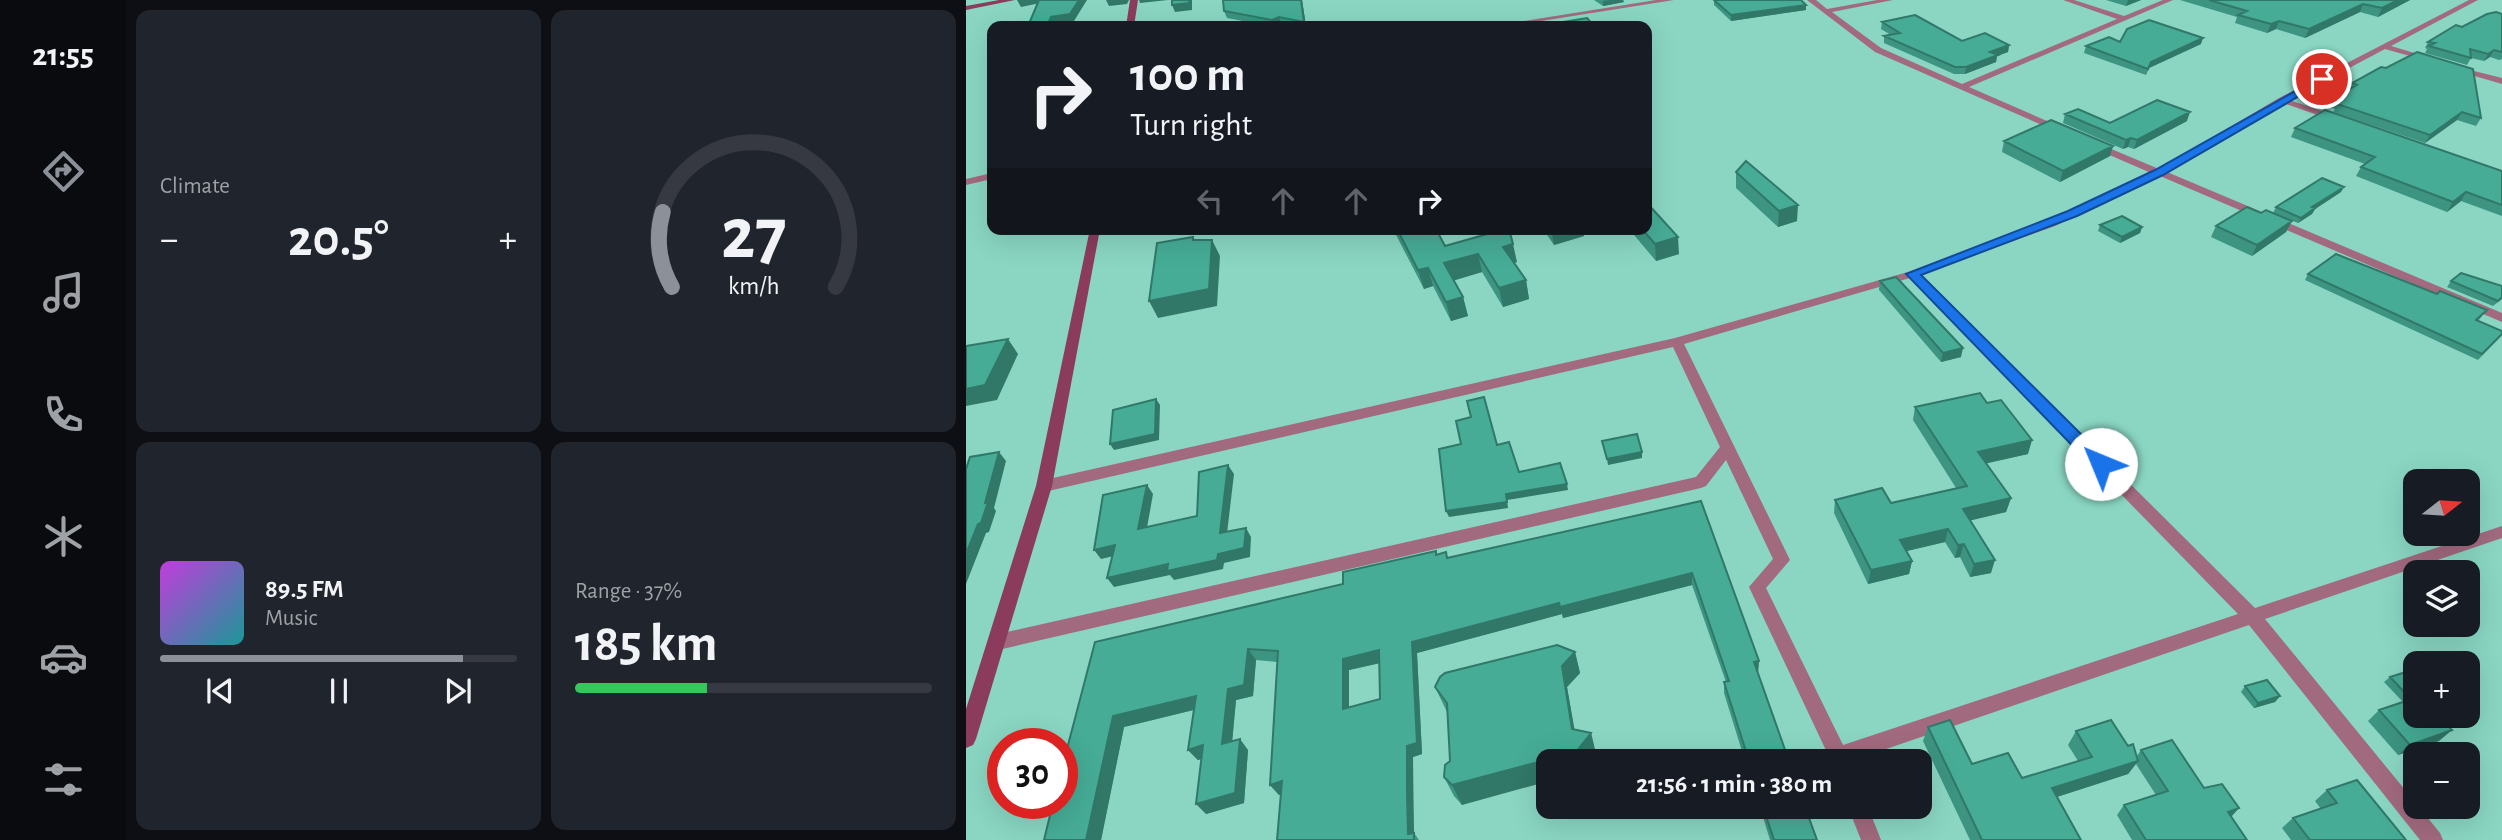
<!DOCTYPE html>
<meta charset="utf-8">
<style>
body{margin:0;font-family:"Alegreya Sans",sans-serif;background:#20242c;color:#f1f3f6;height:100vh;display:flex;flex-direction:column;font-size:26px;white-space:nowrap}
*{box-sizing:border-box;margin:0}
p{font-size:23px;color:#9ea1a6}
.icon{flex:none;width:38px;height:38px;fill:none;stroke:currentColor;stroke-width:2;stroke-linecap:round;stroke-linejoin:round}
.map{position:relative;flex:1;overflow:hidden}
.panel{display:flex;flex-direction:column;gap:10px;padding:10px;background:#0d0f14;width:840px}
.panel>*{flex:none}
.banner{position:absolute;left:21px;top:21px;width:665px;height:214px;border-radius:14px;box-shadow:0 7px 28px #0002;background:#171b24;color:#f1f3f6;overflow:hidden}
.needle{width:46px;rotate:73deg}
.fabs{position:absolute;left:1437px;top:469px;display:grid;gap:14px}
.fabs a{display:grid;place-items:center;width:77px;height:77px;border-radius:14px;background:#171b24;box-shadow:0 7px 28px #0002;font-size:35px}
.speed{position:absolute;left:21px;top:728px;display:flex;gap:14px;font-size:35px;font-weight:700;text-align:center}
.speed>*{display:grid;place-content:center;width:91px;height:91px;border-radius:50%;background:#171b24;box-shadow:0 7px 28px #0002;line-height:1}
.speed .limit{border:10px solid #d22;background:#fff;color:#111}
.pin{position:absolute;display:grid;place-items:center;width:60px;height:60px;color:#fff;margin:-30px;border:4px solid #fff;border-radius:50%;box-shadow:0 2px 7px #0007}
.me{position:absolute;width:77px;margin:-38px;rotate:315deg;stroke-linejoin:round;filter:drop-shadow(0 0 5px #0008)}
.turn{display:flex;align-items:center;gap:24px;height:147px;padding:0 28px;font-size:32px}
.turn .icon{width:91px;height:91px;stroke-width:2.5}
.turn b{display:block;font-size:49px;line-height:60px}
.lanes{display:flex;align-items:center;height:66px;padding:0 28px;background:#0003;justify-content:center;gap:35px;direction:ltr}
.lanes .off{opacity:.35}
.big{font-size:52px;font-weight:600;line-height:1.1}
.panel .card{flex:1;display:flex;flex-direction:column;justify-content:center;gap:10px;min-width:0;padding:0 24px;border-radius:14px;background:#20242c}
.panel .dial{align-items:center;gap:0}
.dial svg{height:182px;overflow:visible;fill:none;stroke:#363941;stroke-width:7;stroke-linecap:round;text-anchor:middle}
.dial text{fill:#f1f3f6;stroke:none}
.song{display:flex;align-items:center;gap:21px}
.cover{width:84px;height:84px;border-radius:10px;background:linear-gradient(135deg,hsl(290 70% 55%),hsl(180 70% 35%))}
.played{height:7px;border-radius:4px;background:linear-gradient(90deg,#8c9099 85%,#363941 85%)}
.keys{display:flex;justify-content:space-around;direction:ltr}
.heat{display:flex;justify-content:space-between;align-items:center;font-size:38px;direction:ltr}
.charge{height:10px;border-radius:5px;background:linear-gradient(90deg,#34c759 37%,#363941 0)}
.panel .tiles{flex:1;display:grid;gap:10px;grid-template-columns:repeat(2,1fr)}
.trip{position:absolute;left:570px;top:749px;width:396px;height:70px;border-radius:14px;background:#171b24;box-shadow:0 7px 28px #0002;font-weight:600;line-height:70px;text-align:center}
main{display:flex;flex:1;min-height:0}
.dock{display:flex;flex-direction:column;width:126px;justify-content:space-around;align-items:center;background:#090b0e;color:#9ea1a6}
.dock .icon{width:49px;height:49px}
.dock .current{color:#8c9099}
.dock b{font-size:32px;color:#f1f3f6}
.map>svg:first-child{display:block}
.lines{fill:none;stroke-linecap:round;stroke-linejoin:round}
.minor{fill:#a26a7e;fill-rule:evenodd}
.secondary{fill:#8b3c5d;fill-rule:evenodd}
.wall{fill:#3c9481;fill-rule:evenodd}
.shaded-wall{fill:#317869}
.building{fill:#46ac96;stroke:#317869;stroke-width:2;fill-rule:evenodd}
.route{fill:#1a73e8;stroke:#114b97;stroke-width:2}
</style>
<main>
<nav class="dock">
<b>21:55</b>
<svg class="icon current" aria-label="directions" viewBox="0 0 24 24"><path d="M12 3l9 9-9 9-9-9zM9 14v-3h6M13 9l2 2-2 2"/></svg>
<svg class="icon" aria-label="music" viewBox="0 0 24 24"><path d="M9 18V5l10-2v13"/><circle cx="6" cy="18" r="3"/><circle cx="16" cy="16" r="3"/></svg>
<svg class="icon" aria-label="phone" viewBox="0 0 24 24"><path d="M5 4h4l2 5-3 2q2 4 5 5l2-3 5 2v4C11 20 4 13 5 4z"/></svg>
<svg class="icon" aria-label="climate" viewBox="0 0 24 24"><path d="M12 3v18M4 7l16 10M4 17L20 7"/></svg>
<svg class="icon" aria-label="car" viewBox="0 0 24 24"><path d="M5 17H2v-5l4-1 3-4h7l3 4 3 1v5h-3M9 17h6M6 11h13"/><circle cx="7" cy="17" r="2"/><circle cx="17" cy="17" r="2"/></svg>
<svg class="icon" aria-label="filters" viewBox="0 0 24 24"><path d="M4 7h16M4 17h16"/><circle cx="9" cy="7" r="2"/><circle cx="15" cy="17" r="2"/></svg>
</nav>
<section class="panel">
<div class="tiles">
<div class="card"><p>Climate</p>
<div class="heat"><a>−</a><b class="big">20.5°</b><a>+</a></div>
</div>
<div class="card dial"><svg viewBox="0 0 100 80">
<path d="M14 69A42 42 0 1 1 86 69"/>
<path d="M14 69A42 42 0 0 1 10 36" stroke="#8c9099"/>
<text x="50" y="56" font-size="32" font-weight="700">27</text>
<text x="50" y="72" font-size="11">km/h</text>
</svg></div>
<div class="card">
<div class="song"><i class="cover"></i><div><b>89.5 FM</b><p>Music</p></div></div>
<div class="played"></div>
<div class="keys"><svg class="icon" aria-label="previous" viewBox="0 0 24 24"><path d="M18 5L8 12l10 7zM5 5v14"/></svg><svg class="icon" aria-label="pause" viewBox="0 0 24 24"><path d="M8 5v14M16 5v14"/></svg><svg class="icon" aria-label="next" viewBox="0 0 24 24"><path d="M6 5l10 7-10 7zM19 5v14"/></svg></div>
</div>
<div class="card"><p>Range · 37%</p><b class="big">185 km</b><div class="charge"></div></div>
</div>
</section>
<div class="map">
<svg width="1536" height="840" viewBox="0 0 1536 840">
<rect width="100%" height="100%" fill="#8ad6c3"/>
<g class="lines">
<path class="minor" d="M690,0H708L543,26H526Z
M841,0H850L861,9L911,0H927L866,12L915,48L996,84L1151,19L1097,0H1108L1158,16L1197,0H1207L1003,87L1097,128L1099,130L1094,133L909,52Z
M1503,0H1512L1425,46L1465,58V62L1419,49L1323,100L1375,117V121H1369L1317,103L1201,172L1536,313V322L1194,176L1089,226L954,275L1289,608L1536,526V538L1299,619L1449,802V807H1453L1474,833L1477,840H1454L1283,625L885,761H865L783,587L807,559L760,460L740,486L735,488L32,650L26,647L23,642L26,637L32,634L730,477L754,447L707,347L78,492L73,490L70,486L73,482L78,480L709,338L942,272L1081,222L1185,173L1125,147V143H1131L1193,169L1313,98ZM944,278L1272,614L877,745L800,588L824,560L718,344Z
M1488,66L1536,78V84L1488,70Z
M26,173V179L0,185V179Z
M882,807H902L915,840H895Z"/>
<path class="secondary" d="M33,0H49L0,10V6Z
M164,0H172L168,26H160Z
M124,229H134L86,486L10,739L7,745L0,748V709L70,486Z"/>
</g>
<path class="wall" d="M257,0H336L340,26H326L316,24L311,26H303L261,18L258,11Z
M628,0H657L658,2L637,6Z
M748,0L840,5V10L765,21L748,5Z
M1140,0H1175L1160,6Z
M1214,0H1444L1412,17L1394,12L1339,38L1310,29L1301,33L1269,23L1271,17Z
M1536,14V59L1533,60L1524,57L1518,61L1505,58L1501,65L1459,53L1461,49L1459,48L1462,42L1496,27Z
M916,22L996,41L1043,45L1042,52L1031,56L1030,62L999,74H988L918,43V36L925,35L915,29Z
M1154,42L1235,44L1183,68L1180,75L1118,53L1120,46Z
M1415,67L1515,118L1510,126L1491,120L1459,143L1367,112L1369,109L1363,107L1367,98L1383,89L1386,83Z
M1099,114L1144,123L1221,121L1168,149L1162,147L1157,149L1097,123Z
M1329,128L1536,171V216L1495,201L1481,212L1390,176L1395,167L1399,164L1325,137Z
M1038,141L1147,146L1144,156L1094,182L1036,152Z
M770,172L831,221L812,227L770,188Z
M1375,192L1349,209L1346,214L1332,223L1307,213L1310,207Z
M1295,213L1326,221L1320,232L1286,256L1245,237L1250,226Z
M1134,225L1176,227L1174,233L1154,243L1132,231Z
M427,229H470L479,246L551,262L548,263L560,280L563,299L537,307L516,272L488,280L497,297L502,316L485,321L467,286L458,289Z
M550,229H575L562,234L552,233Z
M577,229H617L618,236L588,245Z
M663,229H681L713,254L690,261Z
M1342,274L1516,316L1512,321L1533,338L1512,360L1339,280Z
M914,281L995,357L975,362L913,290Z
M1485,281L1536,286V299L1527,306L1481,287Z
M1021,403L1062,454L1020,463L1045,498L1040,512L1004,520L1025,573L1004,577L994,557L989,558L979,542L941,551L946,561L943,574L902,584L868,513L869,500L925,503L990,488L947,420L949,407Z
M735,501L793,661L792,672L823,761H779L758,693V682H760L726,585L597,618L596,614L451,653L456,754L447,757V805L448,833L453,840H311L315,794L313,795L304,785L311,662L290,660L287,696L270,700L266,741L282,750L278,803L240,814L235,759L232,760L222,750L228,710L158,727L135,840H78L96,768L377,584L470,551L471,555L482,558ZM413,663L414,699L383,707V670Z
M609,652L614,673L601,687L608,729L625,733L630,754L624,761H583L496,805L488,796L478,777L484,761L481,712L469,687Z
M1449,669V716L1473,741L1432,755L1402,721L1413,710L1437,702L1418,682L1424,677Z
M1279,686L1314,696L1309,702L1288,708L1275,692Z
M962,727L1006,764L1056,778L1112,761L1102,745L1110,731L1162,746L1171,756L1175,750L1273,808L1265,817L1281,840H1166L1151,815L1158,805L1190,795L1170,764L1162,774L1091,797L1115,840H1004L957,741Z
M1361,790L1440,840H1325L1316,828L1327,818L1355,809L1349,801Z
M794,807H839L851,840H804Z"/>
<path class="shaded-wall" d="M51,0H78L79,2L55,7Z
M113,0H121L108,21L89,24L88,26H81L85,17Z
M140,0H163L161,4L143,6Z
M173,0H202L174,3Z
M223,0H226V10L209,12L206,5Z
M335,0H336L340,26L338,22Z
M644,0H657L658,2L637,6V1Z
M1162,0H1175L1160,6Z
M1432,0H1444L1412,17L1416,8Z
M1397,4L1394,12L1339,38L1343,29Z
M840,5V10L765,21V15Z
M313,17L316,24L308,26L306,20Z
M1313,21L1310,29L1301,33L1305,24Z
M1237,38L1235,44L1183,68L1180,75L1185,62Z
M1043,45L1042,52L1031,56L1030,62L999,74L1000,67L1024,52Z
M1528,50L1524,57L1518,61L1522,54Z
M1224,112L1221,121L1168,149L1171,140Z
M1496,112L1491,120L1459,143L1464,135Z
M1165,138L1162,147L1157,149L1160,140Z
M1147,146L1144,156L1094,182L1097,171Z
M1378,187L1375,192L1349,209L1346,214L1332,223L1335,218L1346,207Z
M1500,192L1495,201L1481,212L1487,202Z
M832,205L831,221L812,227L813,211Z
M1326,221L1320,232L1286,256L1291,245Z
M1176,227L1174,233L1154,243L1156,237Z
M561,229H575L562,234Z
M585,229H617L618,236L588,245Z
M712,237L713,254L690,261L689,244Z
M246,240L254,256L251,306L192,318L183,301Z
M547,244L551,262L541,265L537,247Z
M512,254L516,272L483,282L478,263Z
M462,268L467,286L458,289L452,270Z
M560,280L563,299L537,307L533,288Z
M497,297L502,316L485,321L480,302Z
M42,339L52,354L31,400L0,406V389Z
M997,348L995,357L975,362L977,353Z
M190,399L194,405L193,440L148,450L144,444Z
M1066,440L1062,454L1009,466L1012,452Z
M33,452L40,461L28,508L30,511L23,532L20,533L0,584V554L19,503Z
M676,452V458L642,465L641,459Z
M262,465L268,474L260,542L254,533Z
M601,484L602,490L541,500L542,508L483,517L480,511L540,494Z
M181,485L187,494L179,539L172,529Z
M1045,498L1040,512L994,523L997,509Z
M280,528L285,537L284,557L258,563L257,569L208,580L204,575L148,587L141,578L252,554Z
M982,529L979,542L932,553L934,540Z
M998,544L994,557L989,558L992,545Z
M149,545L156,554L135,559L128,550Z
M1029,560L1025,573L1004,577L1008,564Z
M946,561L943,574L902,584L905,570Z
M726,573V585L597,618L596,614L451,653L456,754L447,757L448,840L442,834L441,746L446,642L593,603Z
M282,649L290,660L287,696L270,700L265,754L256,744L262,689Z
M413,650L419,662L383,670V720L377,709V659Z
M609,652L614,673L601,687L612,749L606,729L596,666Z
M793,661L792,672L788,673V662Z
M1449,695V699L1437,703L1443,697Z
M230,696L239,707L158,727L135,840H120L147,716Z
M1314,696L1309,702L1288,708L1292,703Z
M1486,730L1473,741L1432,755L1444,745Z
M625,733L630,754L624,761H583V781L496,805L486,785Z
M274,739L282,750L278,803L240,814L230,804Z
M237,745L246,756L232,760L222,750Z
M1172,761L1162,774L1078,801L1086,788Z
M316,781L324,792L313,795L304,785Z
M1273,808L1263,819L1262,812Z"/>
<path class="building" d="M73,0H113L104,14L85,17L81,26H62Z
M206,0H223V3L206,5Z
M257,0H335L338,22L313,17L306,20L258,11Z
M748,0H835L840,5L765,15Z
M1243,0H1432L1416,8L1397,4L1343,29L1313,21L1305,24L1272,15L1281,11Z
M1530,12L1536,14V52L1528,50L1522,54L1504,49L1505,58L1463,46L1469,43L1462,42L1490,25L1496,27L1521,14Z
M949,15L996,41L1019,33L1043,45L1024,52L1032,55L1000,67H989L918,36L934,33L916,22Z
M621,18L628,26H580L579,25Z
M1183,20L1237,38L1185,62L1182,69L1120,46L1143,37L1154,42L1161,29Z
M1451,52L1507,69L1515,118L1496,112L1464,135L1371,104L1375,101L1367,98L1391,85L1386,83L1415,67L1420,68Z
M1191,100L1224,112L1171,140L1165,138L1160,140L1099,114L1112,109L1144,123Z
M1359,110L1536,171V205L1500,192L1487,202L1395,167L1409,157L1329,128Z
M1085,120L1147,146L1097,171L1038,141Z
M780,161L832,205L813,211L770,172Z
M1356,178L1378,187L1346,207L1349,208L1335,218L1310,207Z
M681,203L712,237L689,244L676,229H681Z
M1281,207L1295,213L1300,210L1326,221L1291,245L1250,226Z
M1156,216L1176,227L1156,237L1134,225Z
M431,229H470L479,246L539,229H543L547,244L537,247L560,280L533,288L512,254L478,263L497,297L480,302L462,268L452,270Z
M227,237V240H246L243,289L183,301L191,243Z
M1370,254L1471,294L1474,291L1521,310L1510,320L1536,331V334L1516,354L1342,274Z
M1495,273L1536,286V297L1532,301L1485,281Z
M930,277L997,348L977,353L914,281Z
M42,339L19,385L0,389V346Z
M1014,393L1021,403L1035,400L1066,440L1012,452L1045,498L997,509L1029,560L1008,564L998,544L992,545L982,529L934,540L946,561L905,570L869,500L916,488L925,503L1001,486L949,407Z
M518,397L531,445L543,442L553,472L594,463L601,484L540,494L541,502L480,511L473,449L495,444L490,421L505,417L501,401Z
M190,399L189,434L144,444L147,410Z
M671,434L676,452L641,459L636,441Z
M33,452L19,503L22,502L15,523L12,524L0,554V469L4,457Z
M262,465L254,533L280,528L278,548L252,554L251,560L201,571L202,564L141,578L149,545L128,550L137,495L181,485L172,529L231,516L233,472Z
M735,501L793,661L788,662L823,761H783L758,682L763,681L726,573L594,607L593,603L446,642L451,743L441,746V795L442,834L448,833V840H311L316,781L304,785L312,651L282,649L278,685L262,689L256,744L274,739L269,793L230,804L237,745L222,750L230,696L147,716L120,840H78L87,803H96V768L129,642L377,584V572L470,551V555L480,552L481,558ZM413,650L414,699L377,709V659Z
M591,645L609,652L596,666L606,729L625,733L610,752L486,785L478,777L479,765L484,761L481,703L469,687L474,677L479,673Z
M1449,669V695L1443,697L1424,677Z
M1301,680L1314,696L1292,703L1279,686Z
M1449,698V716H1472L1486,730L1444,745L1413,710Z
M984,720L1006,764L1042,753L1056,778L1126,757L1110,731L1145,720L1162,746L1167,744L1172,761L1086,788L1115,840H1016L962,727Z
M1206,740L1238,788L1256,784L1273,808L1262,812L1281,840H1180L1158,805L1202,791L1175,750Z
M1391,780L1440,840H1344L1327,818L1371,803L1361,790Z
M797,807H839L851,840H808Z"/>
<path class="route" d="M1356,76L1359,77V81L1197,175L1111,216L955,275L1141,460L1144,464L1141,469H1129L940,274L1102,211L1189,170Z"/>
</svg>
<div class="fabs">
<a><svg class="needle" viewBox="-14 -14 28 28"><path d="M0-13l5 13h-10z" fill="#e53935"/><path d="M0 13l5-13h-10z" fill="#9ea1a6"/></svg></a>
<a><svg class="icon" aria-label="layers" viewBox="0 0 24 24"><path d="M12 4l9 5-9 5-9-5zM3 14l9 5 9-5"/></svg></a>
<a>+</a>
<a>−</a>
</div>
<div class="speed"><div class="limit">30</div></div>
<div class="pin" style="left:1356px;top:79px;background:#d93025"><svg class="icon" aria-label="arrive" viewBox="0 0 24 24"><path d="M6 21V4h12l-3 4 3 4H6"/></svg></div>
<svg class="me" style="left:1135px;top:464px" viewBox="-20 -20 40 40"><circle r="19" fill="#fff"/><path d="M0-13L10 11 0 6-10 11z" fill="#1a73e8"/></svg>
<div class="trip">21:56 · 1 min · 380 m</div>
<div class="banner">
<div class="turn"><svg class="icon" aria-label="right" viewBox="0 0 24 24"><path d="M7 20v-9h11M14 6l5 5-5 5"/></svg><div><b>100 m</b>Turn right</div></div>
<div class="lanes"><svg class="icon off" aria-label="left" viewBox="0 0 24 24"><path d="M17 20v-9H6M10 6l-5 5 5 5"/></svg><svg class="icon off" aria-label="ahead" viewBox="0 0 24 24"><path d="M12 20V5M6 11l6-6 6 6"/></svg><svg class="icon off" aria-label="ahead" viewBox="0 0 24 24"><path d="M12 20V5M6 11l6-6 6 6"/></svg><svg class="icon" aria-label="right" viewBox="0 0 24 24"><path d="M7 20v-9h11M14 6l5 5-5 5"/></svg></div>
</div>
</div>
</main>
